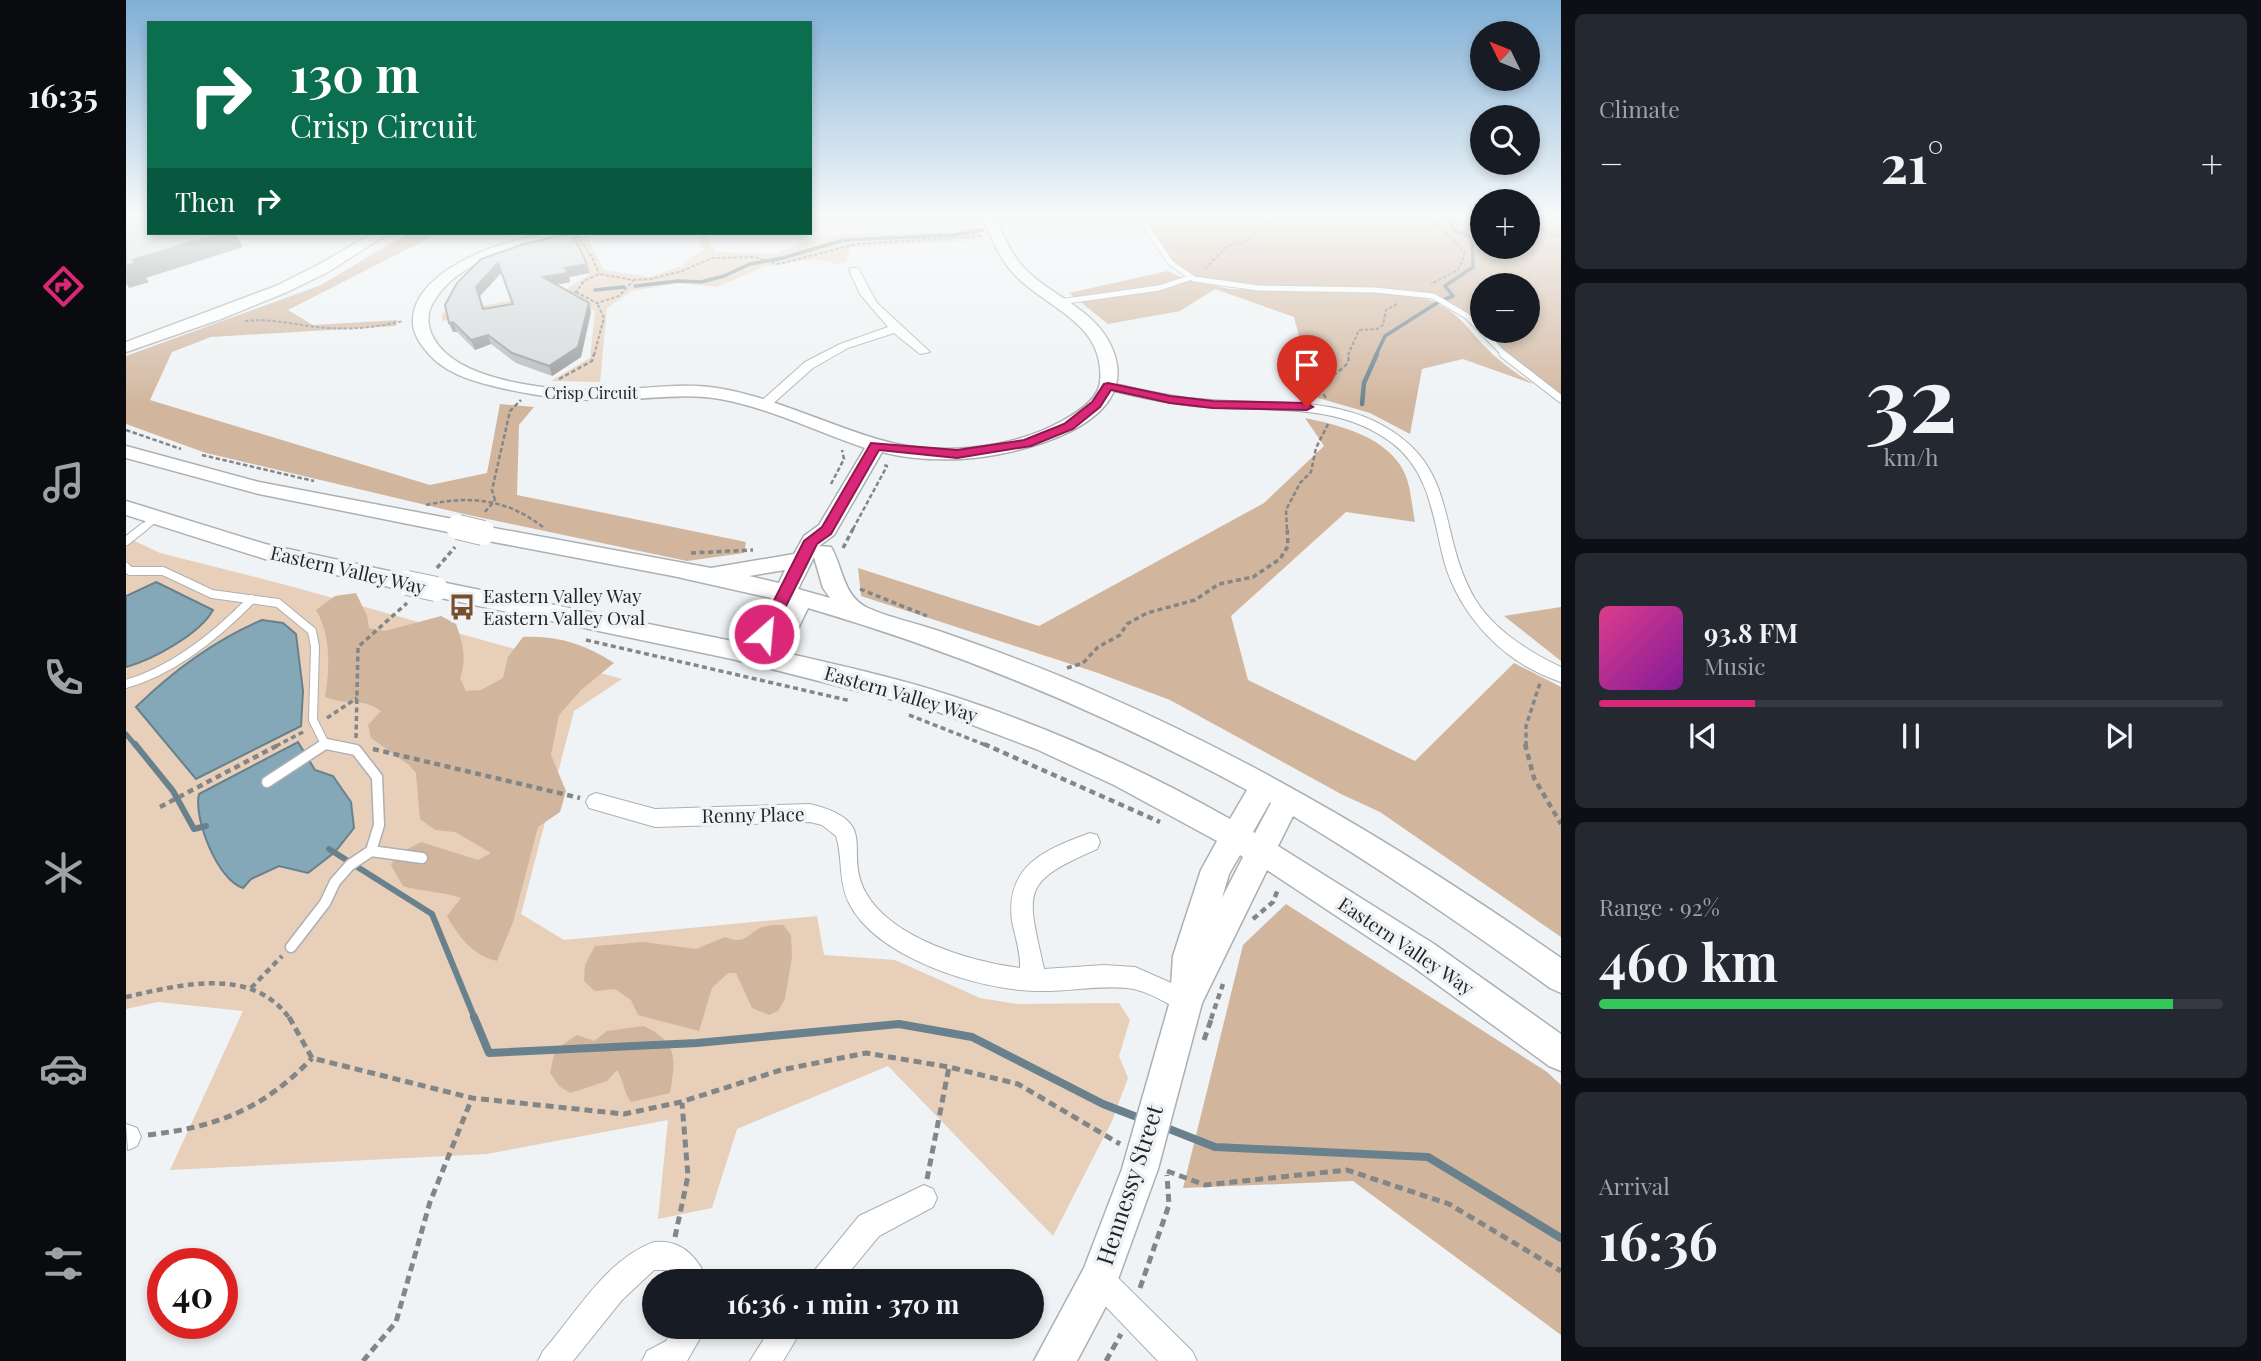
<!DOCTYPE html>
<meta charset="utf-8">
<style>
body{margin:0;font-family:"Playfair Display",serif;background:#242831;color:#f1f3f6;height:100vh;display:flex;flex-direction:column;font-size:26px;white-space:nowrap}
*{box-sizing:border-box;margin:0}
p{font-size:23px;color:#9ea1a6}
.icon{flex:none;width:38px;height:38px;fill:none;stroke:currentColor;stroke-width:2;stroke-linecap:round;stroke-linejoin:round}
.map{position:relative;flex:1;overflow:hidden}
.sheet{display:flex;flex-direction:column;gap:14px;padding:14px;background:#0d0f14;width:700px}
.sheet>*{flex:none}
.top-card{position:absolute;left:21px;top:21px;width:665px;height:214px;border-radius:0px;box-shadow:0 4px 10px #0003;background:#0b6e4f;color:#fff;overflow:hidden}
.needle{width:46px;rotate:313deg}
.controls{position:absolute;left:1344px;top:21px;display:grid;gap:14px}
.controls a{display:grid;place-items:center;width:70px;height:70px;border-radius:50%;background:#171b24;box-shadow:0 4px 10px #0003;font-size:35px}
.speed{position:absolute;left:21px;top:1248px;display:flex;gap:14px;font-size:35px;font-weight:700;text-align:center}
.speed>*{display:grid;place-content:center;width:91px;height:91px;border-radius:50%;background:#171b24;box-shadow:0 4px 10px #0003;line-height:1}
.speed .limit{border:10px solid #d22;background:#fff;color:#111}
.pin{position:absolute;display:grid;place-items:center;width:60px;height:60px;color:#fff;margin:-72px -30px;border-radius:50% 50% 50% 0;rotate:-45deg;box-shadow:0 0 7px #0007}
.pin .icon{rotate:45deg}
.me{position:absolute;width:77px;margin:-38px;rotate:27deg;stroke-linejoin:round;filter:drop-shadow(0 0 5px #0008)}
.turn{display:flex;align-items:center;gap:24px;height:147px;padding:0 28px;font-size:32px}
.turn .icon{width:91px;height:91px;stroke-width:2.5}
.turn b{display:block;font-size:49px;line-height:60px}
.then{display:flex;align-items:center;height:66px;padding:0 28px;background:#0003;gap:14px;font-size:26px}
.big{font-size:52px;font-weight:700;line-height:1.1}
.sheet .tile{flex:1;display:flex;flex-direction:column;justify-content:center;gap:10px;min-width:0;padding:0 24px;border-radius:10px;background:#242831}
.sheet .dial{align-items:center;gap:0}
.dial b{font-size:91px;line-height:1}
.song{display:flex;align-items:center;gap:21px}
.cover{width:84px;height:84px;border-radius:10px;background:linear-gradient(135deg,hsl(330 70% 55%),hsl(290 70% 35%))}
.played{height:7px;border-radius:4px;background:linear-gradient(90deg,#db2777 25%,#363941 25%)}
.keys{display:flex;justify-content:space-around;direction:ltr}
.heat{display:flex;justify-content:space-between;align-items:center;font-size:38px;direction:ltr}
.charge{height:10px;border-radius:5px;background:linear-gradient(90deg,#34c759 92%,#363941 0)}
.trip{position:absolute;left:516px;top:1269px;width:402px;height:70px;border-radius:35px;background:#171b24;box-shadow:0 4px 10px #0003;font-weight:700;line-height:70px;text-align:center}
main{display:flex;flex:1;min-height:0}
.dock{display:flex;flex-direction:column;width:126px;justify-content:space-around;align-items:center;background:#090b0e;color:#9ea1a6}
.dock .icon{width:49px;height:49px}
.dock .selected{color:#db2777}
.dock b{font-size:32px;color:#f1f3f6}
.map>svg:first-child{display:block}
.green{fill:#e7cfba}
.forest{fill:#d1b59d;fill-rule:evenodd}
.water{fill:#84a8b8;stroke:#68818c;stroke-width:2}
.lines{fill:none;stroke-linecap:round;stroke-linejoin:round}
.stream-far4{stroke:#68818c;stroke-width:3.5}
.stream-far3{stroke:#68818c;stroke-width:4.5}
.stream-far2{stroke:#68818c;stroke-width:5}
.stream-far1{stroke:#68818c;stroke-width:6}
.stream{stroke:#68818c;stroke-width:8}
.lane-far3-casing{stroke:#acb0b2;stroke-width:7}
.lane-far2-casing{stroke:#acb0b2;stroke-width:9}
.lane-far1-casing{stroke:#acb0b2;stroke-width:10}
.lane-casing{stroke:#acb0b2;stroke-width:13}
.street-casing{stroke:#acb0b2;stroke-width:2}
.secondary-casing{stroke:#acb0b2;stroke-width:3}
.path-far4{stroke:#838687;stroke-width:2;stroke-dasharray:3.5 2;stroke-linecap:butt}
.path-far3{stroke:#838687;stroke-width:2.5;stroke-dasharray:4.5 2.5;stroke-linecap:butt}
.path-far2{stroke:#838687;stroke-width:3.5;stroke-dasharray:5 3.5;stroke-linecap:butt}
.path-far1{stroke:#838687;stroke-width:4.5;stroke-dasharray:6 4.5;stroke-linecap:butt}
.path{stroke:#838687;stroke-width:5;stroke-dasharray:8 5;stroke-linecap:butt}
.lane-far3{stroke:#fff;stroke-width:5}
.lane-far2{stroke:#fff;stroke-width:7}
.lane-far1{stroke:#fff;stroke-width:8}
.lane{stroke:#fff;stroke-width:10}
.street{fill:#fff;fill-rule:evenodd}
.secondary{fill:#fff;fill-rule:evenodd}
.secondary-bridge-far1-casing{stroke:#acb0b2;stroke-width:20;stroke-linecap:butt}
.secondary-bridge-casing{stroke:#acb0b2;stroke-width:26;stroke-linecap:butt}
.secondary-bridge-far1{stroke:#fff;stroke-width:18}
.secondary-bridge{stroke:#fff;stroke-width:24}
.wall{fill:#b5b9bb;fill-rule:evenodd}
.shaded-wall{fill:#949698}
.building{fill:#d3d7d9;stroke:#949698;stroke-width:2;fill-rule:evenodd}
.route{fill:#db2777;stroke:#8e194d;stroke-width:2}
.labels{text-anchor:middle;stroke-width:7;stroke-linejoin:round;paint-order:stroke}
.far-street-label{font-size:16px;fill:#252727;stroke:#eff3f5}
.street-label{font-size:19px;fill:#252727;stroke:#eff3f5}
.poi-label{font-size:19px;fill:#252727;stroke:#eff3f5;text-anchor:start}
.near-street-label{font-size:23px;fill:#252727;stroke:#eff3f5}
</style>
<main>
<nav class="dock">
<b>16:35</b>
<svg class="icon selected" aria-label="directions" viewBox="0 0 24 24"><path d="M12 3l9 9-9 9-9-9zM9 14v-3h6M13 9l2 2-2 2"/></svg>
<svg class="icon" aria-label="music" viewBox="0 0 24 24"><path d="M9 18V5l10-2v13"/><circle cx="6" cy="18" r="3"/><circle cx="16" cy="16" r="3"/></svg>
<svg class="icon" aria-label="phone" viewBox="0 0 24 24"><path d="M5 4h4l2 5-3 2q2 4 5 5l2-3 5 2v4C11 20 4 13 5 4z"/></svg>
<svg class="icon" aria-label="climate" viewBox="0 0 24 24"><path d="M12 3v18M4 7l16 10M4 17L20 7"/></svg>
<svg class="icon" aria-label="car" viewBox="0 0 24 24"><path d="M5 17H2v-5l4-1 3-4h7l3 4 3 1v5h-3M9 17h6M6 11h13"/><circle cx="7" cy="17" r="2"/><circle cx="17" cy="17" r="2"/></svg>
<svg class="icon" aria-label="filters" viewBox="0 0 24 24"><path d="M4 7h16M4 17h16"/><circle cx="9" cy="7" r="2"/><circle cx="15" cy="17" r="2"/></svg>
</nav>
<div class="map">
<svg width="1435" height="1361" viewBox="0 0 1435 1361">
<rect width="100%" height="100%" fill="#eff3f5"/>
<path class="green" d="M852,225L859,240L724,247L720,261L711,264L688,259L637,267L592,287L553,283L506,291L481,308L474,382L425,381L464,358L469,311L444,297L316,321V313L437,291L464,274L447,238L460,235L478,270L524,277L555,266L577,249L570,233H580L589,252L650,254L694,235L829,231Z
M0,537L34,553L164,586L496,679L448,711L395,914L438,940L691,916L698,955L769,960L854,998L891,1004L993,1003L1004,1020L993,1056L1002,1078L986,1121L927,1236L762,1066L611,1129L586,1208L532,1219L542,1120L361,1154L44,1170L117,1011L32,1002L0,1009Z"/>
<path class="forest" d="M1013,216H1356V247H1402V216H1435V399L1391,366L1333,310L1300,294L1085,283L1050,269ZM1356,285H1402V331H1356Z
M282,233H313L162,310L187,325L271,320L270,326L85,337L46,352L24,400L304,485L361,473L374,404L408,407L393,425L391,495L620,542L618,553L561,561L338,514L80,453L0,424V356L195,285Z
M1042,271L1061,280L1104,289L1286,294C1338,309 1336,327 1371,358C1382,368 1395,376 1407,384L1337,359L1296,369L1284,434L1244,413L1189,397L1168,317L1089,289L1054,311L982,324L943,293Z
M1179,418C1213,425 1263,437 1279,474C1285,488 1286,507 1289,522L1220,512L1105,616L1122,680L1289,761L1388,663L1435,687V937L1254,812L1215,794L1044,700L972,673L735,596L732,568L913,626L1138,503L1198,446Z
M230,593L241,616L243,628L259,631L315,616L330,624C337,644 341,658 334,678L340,691L355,690L377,678L382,657L397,637C430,635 460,644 488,663L455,690L433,715L425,755L440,791L434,812L412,827L387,922L371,961C346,955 333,937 321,916L335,898C315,891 297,892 277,886L265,865L271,855L295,842L352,860L365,853L329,832L309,830L294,819L290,773L283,765L245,738L242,725L255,711C237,697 221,706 199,697C204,668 205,635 190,610L209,596Z
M1435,607V661L1378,616Z
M1160,904L1421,1072L1435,1085V1335L1227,1181L1057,1188L1117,945Z
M657,925L665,935L666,957L659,999L652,1011L643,1015L626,1008L610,973H602L586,988L573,1031L512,1015L505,1000L489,989L469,991L458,981L459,965L469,946L517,942L570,949L599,937C619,945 619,936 634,928C640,925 650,925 657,925Z
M518,1026C552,1043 550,1057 544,1093L505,1102C497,1091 498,1081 491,1070L481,1081L444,1093L433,1086L424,1073L429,1050L451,1035L468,1041L481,1031Z"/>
<path class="water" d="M30,582L87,610C74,634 26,660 0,667V596Z
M136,620L157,623L170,634L177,691L175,726L70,779L10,707C47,671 89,640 136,620Z
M172,742L189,770L207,776L225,802L228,828L209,852L182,873L153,866L125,879L117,888C92,881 67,818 73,794Z"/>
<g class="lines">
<path class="stream-far4" d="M879,218L889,216
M509,286L552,281L575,282L598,276L624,264L657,258L717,240L829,235L856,230
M469,290L498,287
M1319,299L1327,296L1319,286L1347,267L1346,237L1329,231L1324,223L1325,216
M1250,355L1259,336L1314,301"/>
<path class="stream-far3" d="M1236,404L1238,383L1251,354"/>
<path class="stream-far2" d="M0,734L10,746"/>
<path class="stream-far1" d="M9,744L47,791L68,829L80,826
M203,849L306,914L349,1019"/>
<path class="stream" d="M348,1017L363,1053L571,1043L773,1024L846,1037L977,1104L1016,1119
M1038,1127L1089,1147L1302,1157L1435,1238"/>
<g class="lane-far3-casing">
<path id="lane-far3" d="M1013,216L1045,263L1068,279L1132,288L1249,290L1307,296L1341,316L1379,355
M933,302L1033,288L1063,278"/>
</g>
<g class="lane-far2-casing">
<path id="lane-far2" d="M1377,354L1435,399
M16,529L29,518"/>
</g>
<g class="lane-far1-casing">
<path id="lane-far1" d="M0,541L18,527
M0,567L4,571H37L86,594L152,603L186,631L189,647L187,720L199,744L209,746
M0,684C49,670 91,635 126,599
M196,746L199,744"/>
</g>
<g class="lane-casing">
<path id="lane" d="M141,782L199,744
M245,851L296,858
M165,947L199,903L209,882L224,865L245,851L253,825L251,777L230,750L200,744"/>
</g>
<g class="street-casing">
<path id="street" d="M724,268H732L751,303L804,352L794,354L768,333L722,348L687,368L642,408H634V402L679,362L714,344L762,327L734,294L723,270Z
M982,382C1016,390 1051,398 1086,400C1140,404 1198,397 1248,421C1336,464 1309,531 1349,599C1368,630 1403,652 1435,667V682C1379,664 1334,617 1318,561C1307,518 1304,472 1266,443C1211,401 1141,412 1077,407C1043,404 1010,397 978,389V383Z
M470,793L529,809L684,804C757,822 716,850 740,893C766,939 846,962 894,968C895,954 889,936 886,921C879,865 920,849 964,833L971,835L974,842L971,849C893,883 901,891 918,969L978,965L1009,967L1068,993L1072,1001L1068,1009L1060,1013C1041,1004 1022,990 1001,988C971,985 940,992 910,991C854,990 750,958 723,903C712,881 717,858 710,836L696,825L684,822L529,827L463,808L460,802L463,796Z
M0,1124L11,1128L15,1137L11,1146L2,1150Z
M798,1185L807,1189L811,1198L807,1207L753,1236L716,1281H684L688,1271L733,1216Z
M528,1242C555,1239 572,1257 582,1281H553L541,1270H528L496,1300L447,1361H412L417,1351C450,1314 479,1260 528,1242Z
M973,1265L983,1269L1066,1351L1071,1361H1032L963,1289L959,1279L963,1269Z
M549,1326H581L561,1361H516L521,1351L540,1341Z
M646,1326H678L657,1361H624Z"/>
</g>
<g class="secondary-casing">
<path id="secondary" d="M855,216H868C877,233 884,253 897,267C925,297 969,308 986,348C1020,427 888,456 835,459C808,460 782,459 756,452L708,535L693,546L705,547C717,567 717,597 742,608C764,618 790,623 813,631C868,650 923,670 976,694C1139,765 1289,856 1435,958V993L1424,988C1340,927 1256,870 1167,816L1152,846L1308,944L1435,1034V1071L1423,1066L1286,966L1141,870L1076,1003L1032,1169L987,1293L951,1361H908L958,1268L996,1169L1044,1001L1047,956L1075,870L1091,841L988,785L910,749L807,710L606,659L310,597L302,595L299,589L302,583L310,581L621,644L645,598L547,576L357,540L350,538L347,533L350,528L357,526L585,568L668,554L678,536L693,525L739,448C691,432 644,408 594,399C558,393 523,399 488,400C447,401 407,396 367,386C343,380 318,372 302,353C294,344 286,332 287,320C288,265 398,231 442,233L440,236C394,247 334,258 308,301C300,313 301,327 308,339C335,386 442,392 490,390C524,388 557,383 591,388C647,397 697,423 751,439C808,457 884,450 936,421C951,413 972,400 974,382C980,323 921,309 888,274C873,258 865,236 855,216ZM688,557L697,588L704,598L672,589ZM659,570L653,583L623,576ZM682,608C836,653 981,714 1121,790L1104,819C1016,769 922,727 826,696C772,678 716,666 660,653ZM1144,802L1145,803L1129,833L1127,832ZM1114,855L1117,857L1096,898L1103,874Z
M247,233H263L202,272L161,292L95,319L0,352V342L150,286L192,265Z
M0,446L133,482L332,520L339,522L342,527L339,532L332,534L133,494L0,458Z
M0,501L139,544L281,575L289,577L292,583L289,589L281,591L139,559L0,515Z"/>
</g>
<path class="path-far4" d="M1304,216L1339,253L1332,270L1305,284
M1402,218L1422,233L1435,237
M882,225L909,216
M451,235L466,257L473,274
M1079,269L1101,246L1124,240L1131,230L1150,216
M450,292L471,303L493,296L507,281
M443,293L450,292L458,281L473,274L508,280L525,279L556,271L586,258L628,257L653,264L730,244L857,236
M119,321C148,318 173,326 201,328C226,330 252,327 277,321
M468,355L478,318L471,303
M1222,355L1233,330L1251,329L1257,325L1260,310L1271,304"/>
<path class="path-far3" d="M433,379L466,361L468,354
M1200,398L1191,384L1211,373L1222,363L1223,354
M0,430L55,449
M76,455L188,481
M705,484L718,459L716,450
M369,500L366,490L384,411L395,400
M300,505C344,495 381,499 417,527
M359,512L369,500
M727,529L761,466L758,465
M1161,529L1160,510L1174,483L1185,472L1190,448L1202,424"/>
<path class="path-far2" d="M717,548L728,527
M565,553L627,550
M311,568L329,547
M734,589L801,616
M460,640L725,701
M941,668L957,663L972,647L994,635L1001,624L1021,613L1069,600L1093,584L1127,577L1154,559L1162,546L1161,527
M783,715L862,746
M201,718L231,698
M230,738L232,647L281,603
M150,746L179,731
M1400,746V726L1414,683"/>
<path class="path-far1" d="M858,744L1034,822
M1399,744L1408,778L1435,824
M247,749L454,798
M34,807L154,744
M1127,919L1147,902L1152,889
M125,988L156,956
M0,997C54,985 126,965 164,1019
M1085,1019L1097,984"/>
<path class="path" d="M163,1017L186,1058L346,1098L498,1114L555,1102L655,1070L740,1053L823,1067L892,1084L994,1144
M1078,1040L1086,1017
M22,1135C91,1127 138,1109 186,1058
M1041,1171L1079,1185L1221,1170L1323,1204L1435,1271
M801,1179L823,1067
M549,1237L562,1176L556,1103
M1014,1288L1043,1205L1041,1175
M237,1361L270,1322L304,1202L346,1098
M980,1361L995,1334"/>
<use href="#lane-far3" class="lane-far3"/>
<use href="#lane-far2" class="lane-far2"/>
<use href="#lane-far1" class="lane-far1"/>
<use href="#lane" class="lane"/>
<use href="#street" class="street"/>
<use href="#secondary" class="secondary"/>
<g class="secondary-bridge-far1-casing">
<path id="secondary-bridge-far1" d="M332,527L338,529"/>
</g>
<g class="secondary-bridge-casing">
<path id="secondary-bridge" d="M332,527L357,533
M281,583L310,589"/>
</g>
<use href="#secondary-bridge-far1" class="secondary-bridge-far1"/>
<use href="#secondary-bridge" class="secondary-bridge"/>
</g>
<path class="wall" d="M355,259L464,273L443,277L444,282L430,285L465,312L455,357L426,376L390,363L365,344L349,350L331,332H327L323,323ZM375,273L387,304L358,309L354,296Z"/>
<path class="shaded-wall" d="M96,233H109L117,247L20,278L23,282L3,288L0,283V266L7,260Z
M372,263L375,273L354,296L361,319L350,287Z
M461,264L464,273L443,277L444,282L419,287L417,277L439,268Z
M463,303L465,312L455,357L426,376L423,366Z
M327,322L331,332H327L323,323Z
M362,335L365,344L349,350L345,340Z"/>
<path class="building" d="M0,216H23V233H96L7,260L10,263L0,266Z
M446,233L461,264L439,268L442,273L417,277L463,303L452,347L423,366L386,353L362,335L345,340L327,322L323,323L319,305L331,283L355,259L398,244ZM372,263L387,304L357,309L350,287Z"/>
<linearGradient id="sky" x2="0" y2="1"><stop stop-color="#80afd5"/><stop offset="0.53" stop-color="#f8fafa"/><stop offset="1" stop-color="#f8fafa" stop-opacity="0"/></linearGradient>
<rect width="1435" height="407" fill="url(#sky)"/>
<path class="route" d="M982,383L1044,396L1087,401L1181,403L1187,407L1181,410L1087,408L1044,403L985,390L974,407L947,429L905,446L831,458L753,450L705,534L691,544L644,638H633L631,634L678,541L696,527L745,443L831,450L898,440L938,424L966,402L978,384Z"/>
<defs>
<g id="bus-bare" transform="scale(2.1)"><path d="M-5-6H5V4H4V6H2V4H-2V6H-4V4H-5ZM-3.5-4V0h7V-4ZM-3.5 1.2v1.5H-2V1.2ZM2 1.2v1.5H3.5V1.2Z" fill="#76502c" stroke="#eff3f5" stroke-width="2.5" paint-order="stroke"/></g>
</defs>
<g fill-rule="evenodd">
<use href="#bus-bare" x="336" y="607"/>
</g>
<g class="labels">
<g class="far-street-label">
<text x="465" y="399">Crisp Circuit</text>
</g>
<g class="street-label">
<text transform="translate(222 570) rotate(13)" y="7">Eastern Valley Way</text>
<text transform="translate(775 694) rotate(16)" y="7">Eastern Valley Way</text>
<text transform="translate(627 815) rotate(-1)" y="7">Renny Place</text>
<text transform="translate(1280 946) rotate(34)" y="7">Eastern Valley Way</text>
</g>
<g class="poi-label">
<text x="357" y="603">Eastern Valley Way<tspan x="357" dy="22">Eastern Valley Oval</tspan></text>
</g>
<g class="near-street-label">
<text transform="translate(1004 1185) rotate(-72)" y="8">Hennessy Street</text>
</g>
</g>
</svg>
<div class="controls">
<a><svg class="needle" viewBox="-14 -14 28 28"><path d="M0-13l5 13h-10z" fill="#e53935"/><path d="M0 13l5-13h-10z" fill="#9ea1a6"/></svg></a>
<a><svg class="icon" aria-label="search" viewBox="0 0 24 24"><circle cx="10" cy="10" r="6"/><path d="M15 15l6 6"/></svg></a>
<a>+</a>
<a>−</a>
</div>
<div class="speed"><div class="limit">40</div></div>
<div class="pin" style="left:1181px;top:407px;background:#d93025"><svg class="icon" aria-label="arrive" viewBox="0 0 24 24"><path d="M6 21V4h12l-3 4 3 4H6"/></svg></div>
<svg class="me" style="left:638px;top:634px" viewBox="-20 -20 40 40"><circle r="17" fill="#db2777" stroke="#fff" stroke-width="3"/><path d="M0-11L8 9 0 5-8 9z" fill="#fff"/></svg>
<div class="trip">16:36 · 1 min · 370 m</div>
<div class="top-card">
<div class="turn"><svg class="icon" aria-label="right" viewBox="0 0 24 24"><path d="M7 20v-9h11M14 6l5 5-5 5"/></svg><div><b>130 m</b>Crisp Circuit</div></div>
<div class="then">Then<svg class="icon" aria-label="right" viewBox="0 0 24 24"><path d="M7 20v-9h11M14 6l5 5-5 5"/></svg></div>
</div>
</div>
<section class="sheet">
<div class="tile"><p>Climate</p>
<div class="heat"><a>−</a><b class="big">21°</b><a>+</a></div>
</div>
<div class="tile dial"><b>32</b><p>km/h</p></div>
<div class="tile">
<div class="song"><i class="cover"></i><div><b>93.8 FM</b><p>Music</p></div></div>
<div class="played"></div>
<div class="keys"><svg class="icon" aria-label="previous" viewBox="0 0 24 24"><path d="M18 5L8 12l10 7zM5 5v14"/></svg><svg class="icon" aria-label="pause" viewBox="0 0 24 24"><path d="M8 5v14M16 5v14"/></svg><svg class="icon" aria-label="next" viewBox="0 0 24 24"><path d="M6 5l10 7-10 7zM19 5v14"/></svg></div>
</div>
<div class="tile"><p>Range · 92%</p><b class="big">460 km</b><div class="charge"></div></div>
<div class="tile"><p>Arrival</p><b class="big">16:36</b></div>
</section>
</main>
